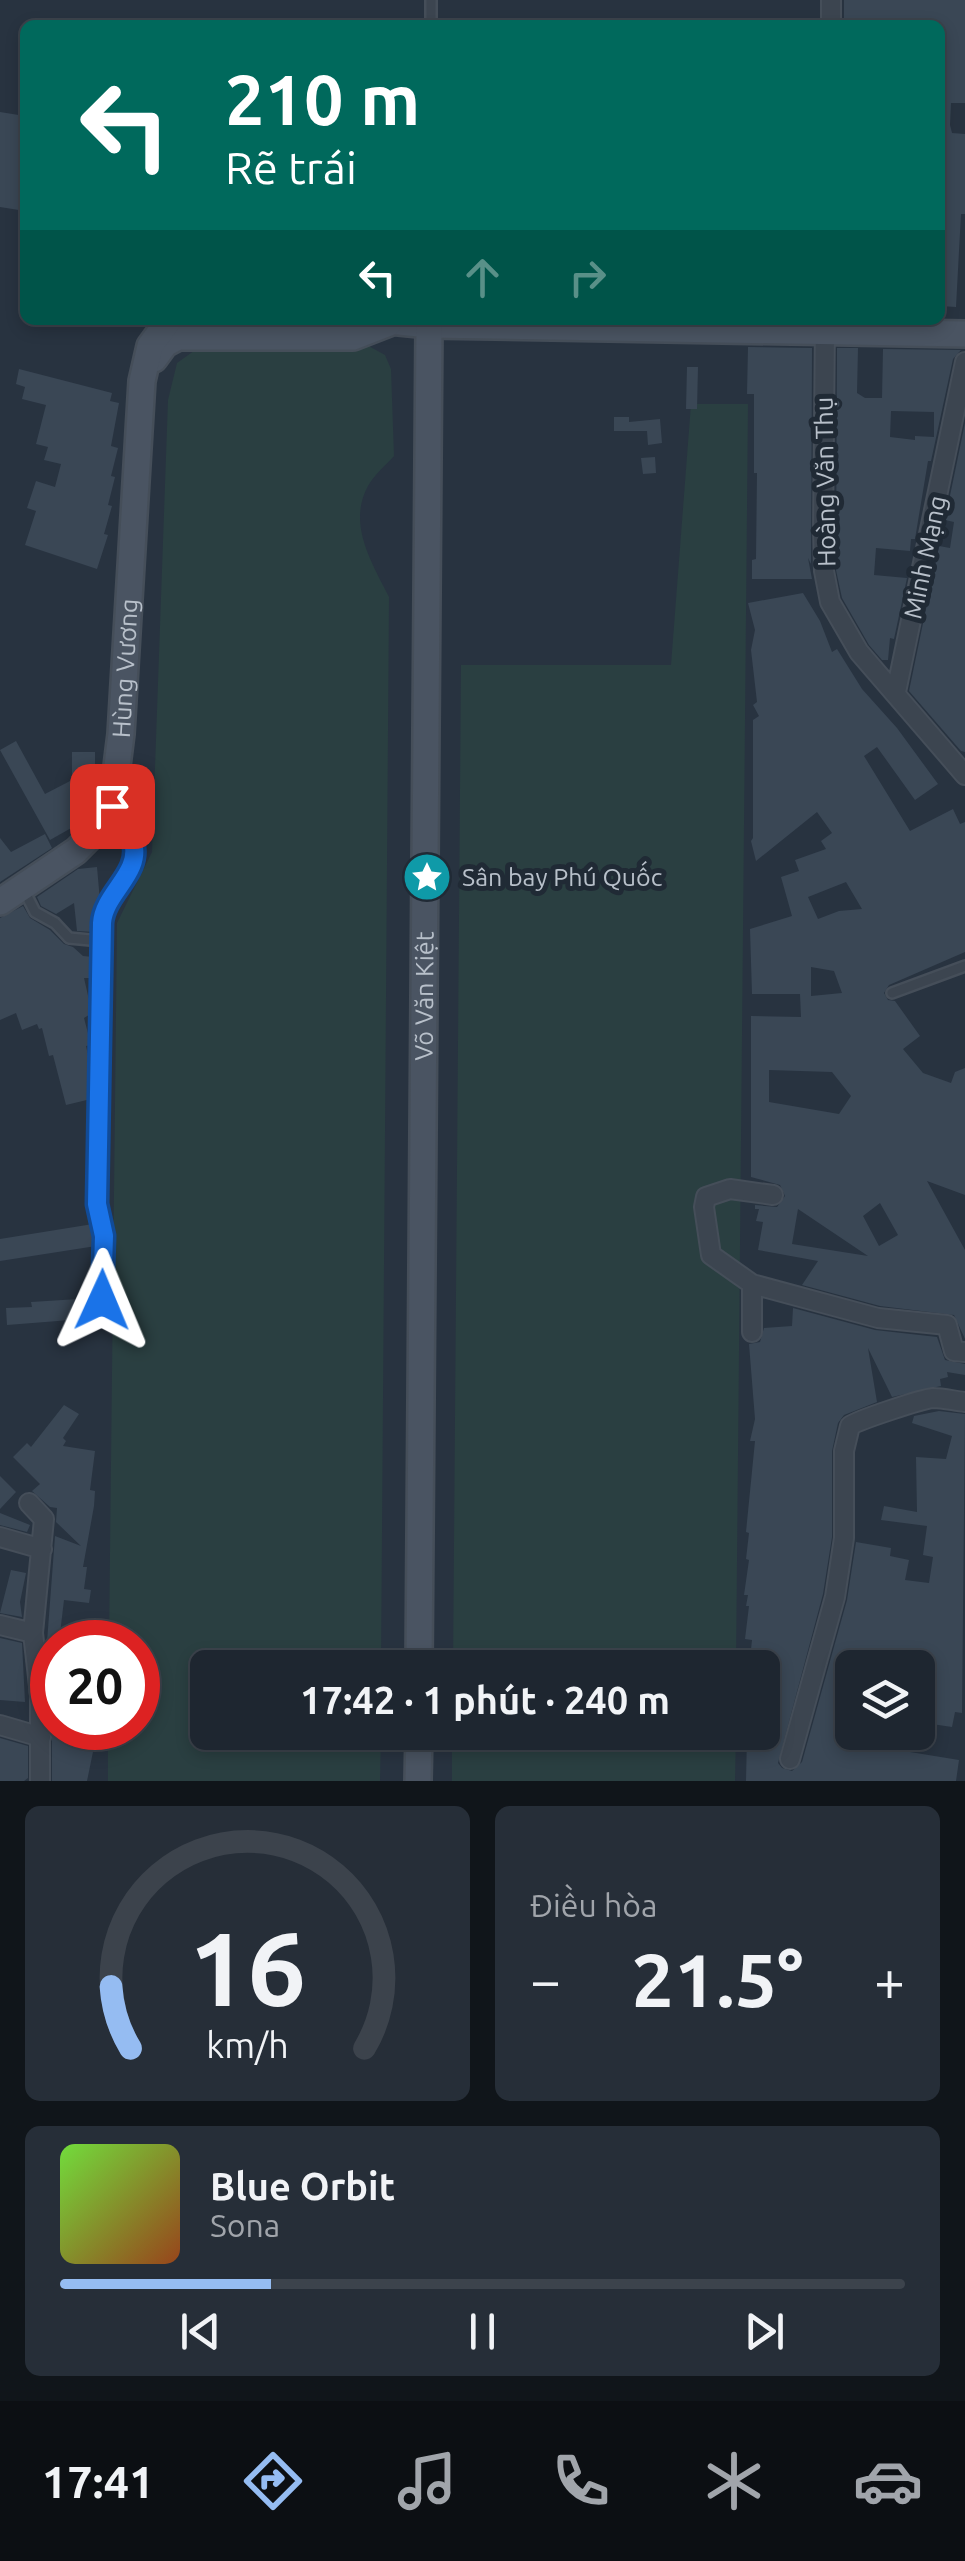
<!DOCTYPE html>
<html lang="vi">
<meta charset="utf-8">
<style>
body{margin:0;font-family:Ubuntu,sans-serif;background:#262e38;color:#f1f3f6;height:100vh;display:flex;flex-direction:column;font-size:38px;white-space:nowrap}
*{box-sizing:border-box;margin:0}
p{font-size:32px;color:#a1a5ab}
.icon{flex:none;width:55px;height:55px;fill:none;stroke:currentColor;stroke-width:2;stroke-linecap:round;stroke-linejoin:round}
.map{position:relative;height:1781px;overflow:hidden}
.drawer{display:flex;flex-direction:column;gap:25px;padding:25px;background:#10151a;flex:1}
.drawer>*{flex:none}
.hud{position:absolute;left:20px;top:20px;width:925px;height:305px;border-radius:15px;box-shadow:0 5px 15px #0003,0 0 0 2px #3c434c;background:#00695c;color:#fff;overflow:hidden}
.fabs{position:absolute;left:835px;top:1650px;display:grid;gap:20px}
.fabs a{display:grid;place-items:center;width:100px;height:100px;border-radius:15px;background:#1e2630;box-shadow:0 5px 15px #0003,0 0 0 2px #3c434c;font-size:50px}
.speed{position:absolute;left:30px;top:1620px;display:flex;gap:20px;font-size:50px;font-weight:700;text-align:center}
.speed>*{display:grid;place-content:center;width:130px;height:130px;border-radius:50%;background:#1e2630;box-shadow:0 5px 15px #0003,0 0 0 2px #3c434c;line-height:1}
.speed .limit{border:15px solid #d22;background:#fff;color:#111}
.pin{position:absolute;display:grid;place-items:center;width:85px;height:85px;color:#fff;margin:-42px;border-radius:20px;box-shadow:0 5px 15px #0006}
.me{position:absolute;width:110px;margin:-55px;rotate:1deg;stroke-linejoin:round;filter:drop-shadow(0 0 8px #0008)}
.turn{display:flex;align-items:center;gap:35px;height:210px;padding:0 40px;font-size:45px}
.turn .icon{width:130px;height:130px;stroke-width:2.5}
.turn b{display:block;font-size:70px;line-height:85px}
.lanes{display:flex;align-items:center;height:95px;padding:0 40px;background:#0003;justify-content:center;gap:50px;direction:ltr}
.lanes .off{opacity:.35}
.big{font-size:75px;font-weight:600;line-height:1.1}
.drawer .card{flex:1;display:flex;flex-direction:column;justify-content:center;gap:15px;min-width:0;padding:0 35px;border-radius:15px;background:#262e38}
.drawer .dial{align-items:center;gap:0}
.dial svg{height:260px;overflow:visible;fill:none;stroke:#3c434c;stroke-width:7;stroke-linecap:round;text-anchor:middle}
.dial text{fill:#f1f3f6;stroke:none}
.song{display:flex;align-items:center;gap:30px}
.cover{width:120px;height:120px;border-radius:15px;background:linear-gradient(135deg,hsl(100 70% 55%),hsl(20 70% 35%))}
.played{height:10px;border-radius:5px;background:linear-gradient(90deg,#95bcf2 25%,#3c434c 25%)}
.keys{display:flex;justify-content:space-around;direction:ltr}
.heat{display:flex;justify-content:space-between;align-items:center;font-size:55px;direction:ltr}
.drawer .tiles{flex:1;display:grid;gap:25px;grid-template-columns:1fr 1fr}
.card:last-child{grid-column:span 2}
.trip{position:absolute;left:190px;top:1650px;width:590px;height:100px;border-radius:15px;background:#1e2630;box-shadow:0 5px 15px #0003,0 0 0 2px #3c434c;font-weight:600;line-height:100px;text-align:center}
.tabs{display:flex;height:160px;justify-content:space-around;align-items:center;background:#0c0f13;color:#a1a5ab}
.tabs .icon{width:70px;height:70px}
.tabs .current{color:#95bcf2}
.tabs b{font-size:45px;color:#f1f3f6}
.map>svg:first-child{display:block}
.green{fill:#2a3f41}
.building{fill:#3a4755;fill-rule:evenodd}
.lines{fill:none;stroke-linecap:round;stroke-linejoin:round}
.lane-casing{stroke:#454e59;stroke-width:14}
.street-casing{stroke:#454e59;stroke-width:22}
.secondary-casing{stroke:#454e59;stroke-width:30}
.lane{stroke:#3c4550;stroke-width:9}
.street{stroke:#3c4550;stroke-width:18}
.secondary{stroke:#4a5462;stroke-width:25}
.route-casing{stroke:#114b97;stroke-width:25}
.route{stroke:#1a73e8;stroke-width:18}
.labels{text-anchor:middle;stroke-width:10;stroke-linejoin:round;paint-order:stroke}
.street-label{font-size:25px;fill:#b8c0ca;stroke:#202a35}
.poi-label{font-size:25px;fill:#b8c0ca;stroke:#202a35;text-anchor:start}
</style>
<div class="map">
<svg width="965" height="1781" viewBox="0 0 965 1781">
<rect width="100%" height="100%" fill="#283340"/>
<path class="green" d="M365,344L385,355L391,369L394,456C386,465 374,475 368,486C347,524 372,563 389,597L381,1667L208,1668V1732L381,1733L380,1781H108V1728H138V1642H109L117,923L152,852L168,400L177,363L198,348Z
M691,404H748L736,1667L453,1668L461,665H671Z
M452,1733H736L735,1781H452Z"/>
<path class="building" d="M844,0H965V103H951L950,125L952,133L965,134V214H961L956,307L940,306V25L897,21V24L844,25Z
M0,112L25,116V211L0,207Z
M748,347L812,348L811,564L808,558L812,579H752V560L756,559L757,473H754V394H747Z
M837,348H858L857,393L865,398H882L883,349L961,350L953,359L931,461H928L915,539H911L910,551L876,548L874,575L907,578L894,639L890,638L888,660H882L869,645L842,598L836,570ZM891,411L934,412V437L915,436V440L890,437Z
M687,367H698L697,409H686Z
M19,369L112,393L110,401L119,403L111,446L118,448L111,476L115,477L108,505L112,506L104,534L108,535L97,569L25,545L36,511L27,508L36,481L55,487L61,464L44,460L48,447L36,444L46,405L22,399L25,387L16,384Z
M614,417H629V422L660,419L662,443L648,445L647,431H614Z
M965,423V752L961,751L909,691L939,546L950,548L954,522L945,520Z
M655,457L656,473L643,474L641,458Z
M803,593L820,621L832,652L837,649L862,689L897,728L938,784L915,800L877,747L864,756L910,831L953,809L960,824L965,822V952L889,985L884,993L888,1000L895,1001L920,1036L903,1049L923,1073L951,1083L955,1072L965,1068V1195L927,1181L965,1250V1339L954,1315L880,1306L802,1285L818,1261L758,1250L763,1222L756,1221L759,1209H755V1205L777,1207L785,1196L780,1185L751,1177V1016L801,1017L800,994H752L750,929L792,916L781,877L799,871L795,860L826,849L821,841L832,833L817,812L756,861L751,841L753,838V720L759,716L753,705L757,702L751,650L755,630L748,603ZM846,882L862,909L839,911L818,919L808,897ZM811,967L834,971L842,993L811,996ZM769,1070L832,1072L851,1096L839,1114L769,1102ZM880,1203L898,1235L879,1246L863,1216ZM798,1209L868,1256L792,1244Z
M16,741L45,794L72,780V752H95V803L91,809H71L73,827L50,840L0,750Z
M45,834L52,848L0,882V838L11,852Z
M97,867L100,901L94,932L77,931L74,903L56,914L41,906L37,897L78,869Z
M23,906L30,918L50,930L64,944L73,947L83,956L93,957V978H84L92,1013L84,1018L91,1045L86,1046L91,1068V1099L66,1105L53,1055L49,1056L42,1028L39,1029L37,1024L22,1030L16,1013L0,1020V918Z
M93,1224L96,1246L0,1261V1239Z
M94,1298L96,1318L7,1325L6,1308L32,1307L31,1302Z
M793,1308L875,1330L937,1337L945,1360L965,1364V1375L947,1372L948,1377L940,1379L941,1386L892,1397L868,1348L877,1402L844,1415L838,1423L832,1451V1537L823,1594L778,1763L782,1768L792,1771L802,1762L847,1600L856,1542L891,1548L890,1556L909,1560L905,1580L929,1583L933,1557L923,1555L927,1526L881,1520L884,1506L917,1512L916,1457L946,1459L952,1436L912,1423L914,1416L939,1411L965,1414L962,1713L955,1712L952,1727L918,1722V1668H852V1732H913L910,1752L959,1760L956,1781H746L747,1736H762V1668H749L752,1640L745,1639L749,1606H746L748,1595H744L749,1560L746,1559L749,1533L746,1532L755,1441H750L755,1419L749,1344L760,1342L764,1328L792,1326Z
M64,1405L79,1414L63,1438L66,1441L63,1446L95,1451L90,1490L95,1491L94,1506L83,1567H87L84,1589L91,1590L89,1603L64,1600L59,1642H47L55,1536L81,1546L56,1522L57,1508L50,1507L32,1491L40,1484L13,1457L27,1443L31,1447Z
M0,1476L16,1492L0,1509Z
M0,1513L30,1525L27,1532L0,1525Z
M11,1570L26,1573L20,1602L22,1617L0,1613Z
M0,1638L22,1643L25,1702L0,1700Z
M52,1728L91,1729L88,1746L94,1747L87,1781H52Z
M0,1738L28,1746V1778L24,1781H0Z"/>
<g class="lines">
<g class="lane-casing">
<path id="lane" d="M431,25V0
M23,888L35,912L55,923L69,938L101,941
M892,993L965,966
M103,1300L104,1236L97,1204L102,923C104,894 140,875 133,844C130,832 120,819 114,808"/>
</g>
<g class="street-casing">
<path id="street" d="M831,25V0
M825,324L823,529L824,571L830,602L859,652L965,775
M896,692L965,362
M752,1284L878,1318L947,1325L954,1351L965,1352
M752,1332V1284L711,1255L704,1207L706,1197L730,1189L773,1195
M29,1503L44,1519L33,1633L40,1695V1781
M0,1537L42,1549
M0,1625L33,1633
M0,1725L41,1737
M790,1759L835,1597L844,1538V1451L850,1426C858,1420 922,1399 933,1398C943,1398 955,1401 965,1402"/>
</g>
<g class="secondary-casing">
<g id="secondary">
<path d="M379,320L429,325L965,334"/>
<path d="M154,359L165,344L178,337H353L389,323"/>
<path id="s1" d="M0,902L76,851L98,829L112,806L121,734L142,381L150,346L169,320"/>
<path id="s2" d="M419,1668L429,325"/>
<path d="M418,1781L419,1732"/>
</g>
</g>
<use href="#lane" class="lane"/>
<use href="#street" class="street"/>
<use href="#secondary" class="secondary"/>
</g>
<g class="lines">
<g class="route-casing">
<path id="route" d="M102,1300L104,1236L97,1204L102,923C104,893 142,873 133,842C129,830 119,817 112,806"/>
</g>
<use href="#route" class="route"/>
</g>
<defs>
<g id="sight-disc" transform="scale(2.5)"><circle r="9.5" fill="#0f9aa8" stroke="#202a35"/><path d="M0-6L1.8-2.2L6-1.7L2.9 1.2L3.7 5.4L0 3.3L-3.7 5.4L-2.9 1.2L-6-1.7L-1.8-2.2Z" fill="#fff"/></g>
</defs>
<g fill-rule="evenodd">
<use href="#sight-disc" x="427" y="877"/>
</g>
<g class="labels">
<g class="street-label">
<text transform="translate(825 482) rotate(-91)" y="9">Hoàng Văn Thụ</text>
<text transform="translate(925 557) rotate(-78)" y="9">Minh Mạng</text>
<text dy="9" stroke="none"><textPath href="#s1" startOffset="288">Hùng Vương</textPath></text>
<text dy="9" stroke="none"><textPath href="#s2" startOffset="672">Võ Văn Kiệt</textPath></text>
</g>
<g class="poi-label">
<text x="462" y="886">Sân bay Phú Quốc</text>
</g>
</g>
</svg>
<div class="fabs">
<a><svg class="icon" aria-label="layers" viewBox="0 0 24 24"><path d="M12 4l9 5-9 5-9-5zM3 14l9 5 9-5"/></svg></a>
</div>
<div class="speed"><div class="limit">20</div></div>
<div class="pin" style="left:112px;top:806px;background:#d93025"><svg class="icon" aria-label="arrive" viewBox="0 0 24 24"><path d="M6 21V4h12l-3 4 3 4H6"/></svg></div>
<svg class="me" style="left:102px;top:1300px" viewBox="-20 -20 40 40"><path d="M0-17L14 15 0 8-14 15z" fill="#1a73e8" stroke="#fff" stroke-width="4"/></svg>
<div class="trip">17:42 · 1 phút · 240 m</div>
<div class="hud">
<div class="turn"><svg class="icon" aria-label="left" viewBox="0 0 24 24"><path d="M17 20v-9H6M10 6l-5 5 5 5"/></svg><div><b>210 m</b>Rẽ trái</div></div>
<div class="lanes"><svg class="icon" aria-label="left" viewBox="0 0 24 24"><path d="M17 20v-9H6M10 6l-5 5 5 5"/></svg><svg class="icon off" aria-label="ahead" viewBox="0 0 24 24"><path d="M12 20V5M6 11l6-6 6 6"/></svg><svg class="icon off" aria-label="right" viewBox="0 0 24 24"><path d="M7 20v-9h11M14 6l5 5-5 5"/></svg></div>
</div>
</div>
<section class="drawer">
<div class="tiles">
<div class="card dial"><svg viewBox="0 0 100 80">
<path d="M14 69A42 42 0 1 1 86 69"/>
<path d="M14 69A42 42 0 0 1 8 50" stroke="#95bcf2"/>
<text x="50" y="56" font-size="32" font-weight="700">16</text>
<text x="50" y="72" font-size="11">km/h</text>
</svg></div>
<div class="card"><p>Điều hòa</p>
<div class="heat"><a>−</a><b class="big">21.5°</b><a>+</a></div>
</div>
<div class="card">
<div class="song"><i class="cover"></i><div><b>Blue Orbit</b><p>Sona</p></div></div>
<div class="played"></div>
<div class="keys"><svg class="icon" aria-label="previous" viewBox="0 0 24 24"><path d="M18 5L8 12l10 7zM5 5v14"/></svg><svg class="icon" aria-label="pause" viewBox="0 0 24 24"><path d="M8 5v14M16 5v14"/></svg><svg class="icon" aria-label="next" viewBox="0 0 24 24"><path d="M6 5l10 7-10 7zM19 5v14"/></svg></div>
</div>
</div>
</section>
<nav class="tabs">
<b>17:41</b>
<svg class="icon current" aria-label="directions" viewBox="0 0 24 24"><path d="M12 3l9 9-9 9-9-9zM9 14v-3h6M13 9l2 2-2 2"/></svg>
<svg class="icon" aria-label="music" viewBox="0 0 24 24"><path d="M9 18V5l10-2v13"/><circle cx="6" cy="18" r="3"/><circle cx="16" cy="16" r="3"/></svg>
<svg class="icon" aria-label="phone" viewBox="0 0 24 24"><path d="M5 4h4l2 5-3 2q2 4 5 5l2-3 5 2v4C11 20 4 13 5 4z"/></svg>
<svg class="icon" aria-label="climate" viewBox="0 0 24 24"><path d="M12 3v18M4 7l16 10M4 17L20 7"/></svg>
<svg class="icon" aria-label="car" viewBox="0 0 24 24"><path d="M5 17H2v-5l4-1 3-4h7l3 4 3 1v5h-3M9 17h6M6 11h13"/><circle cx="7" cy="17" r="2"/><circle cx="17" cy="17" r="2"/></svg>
</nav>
